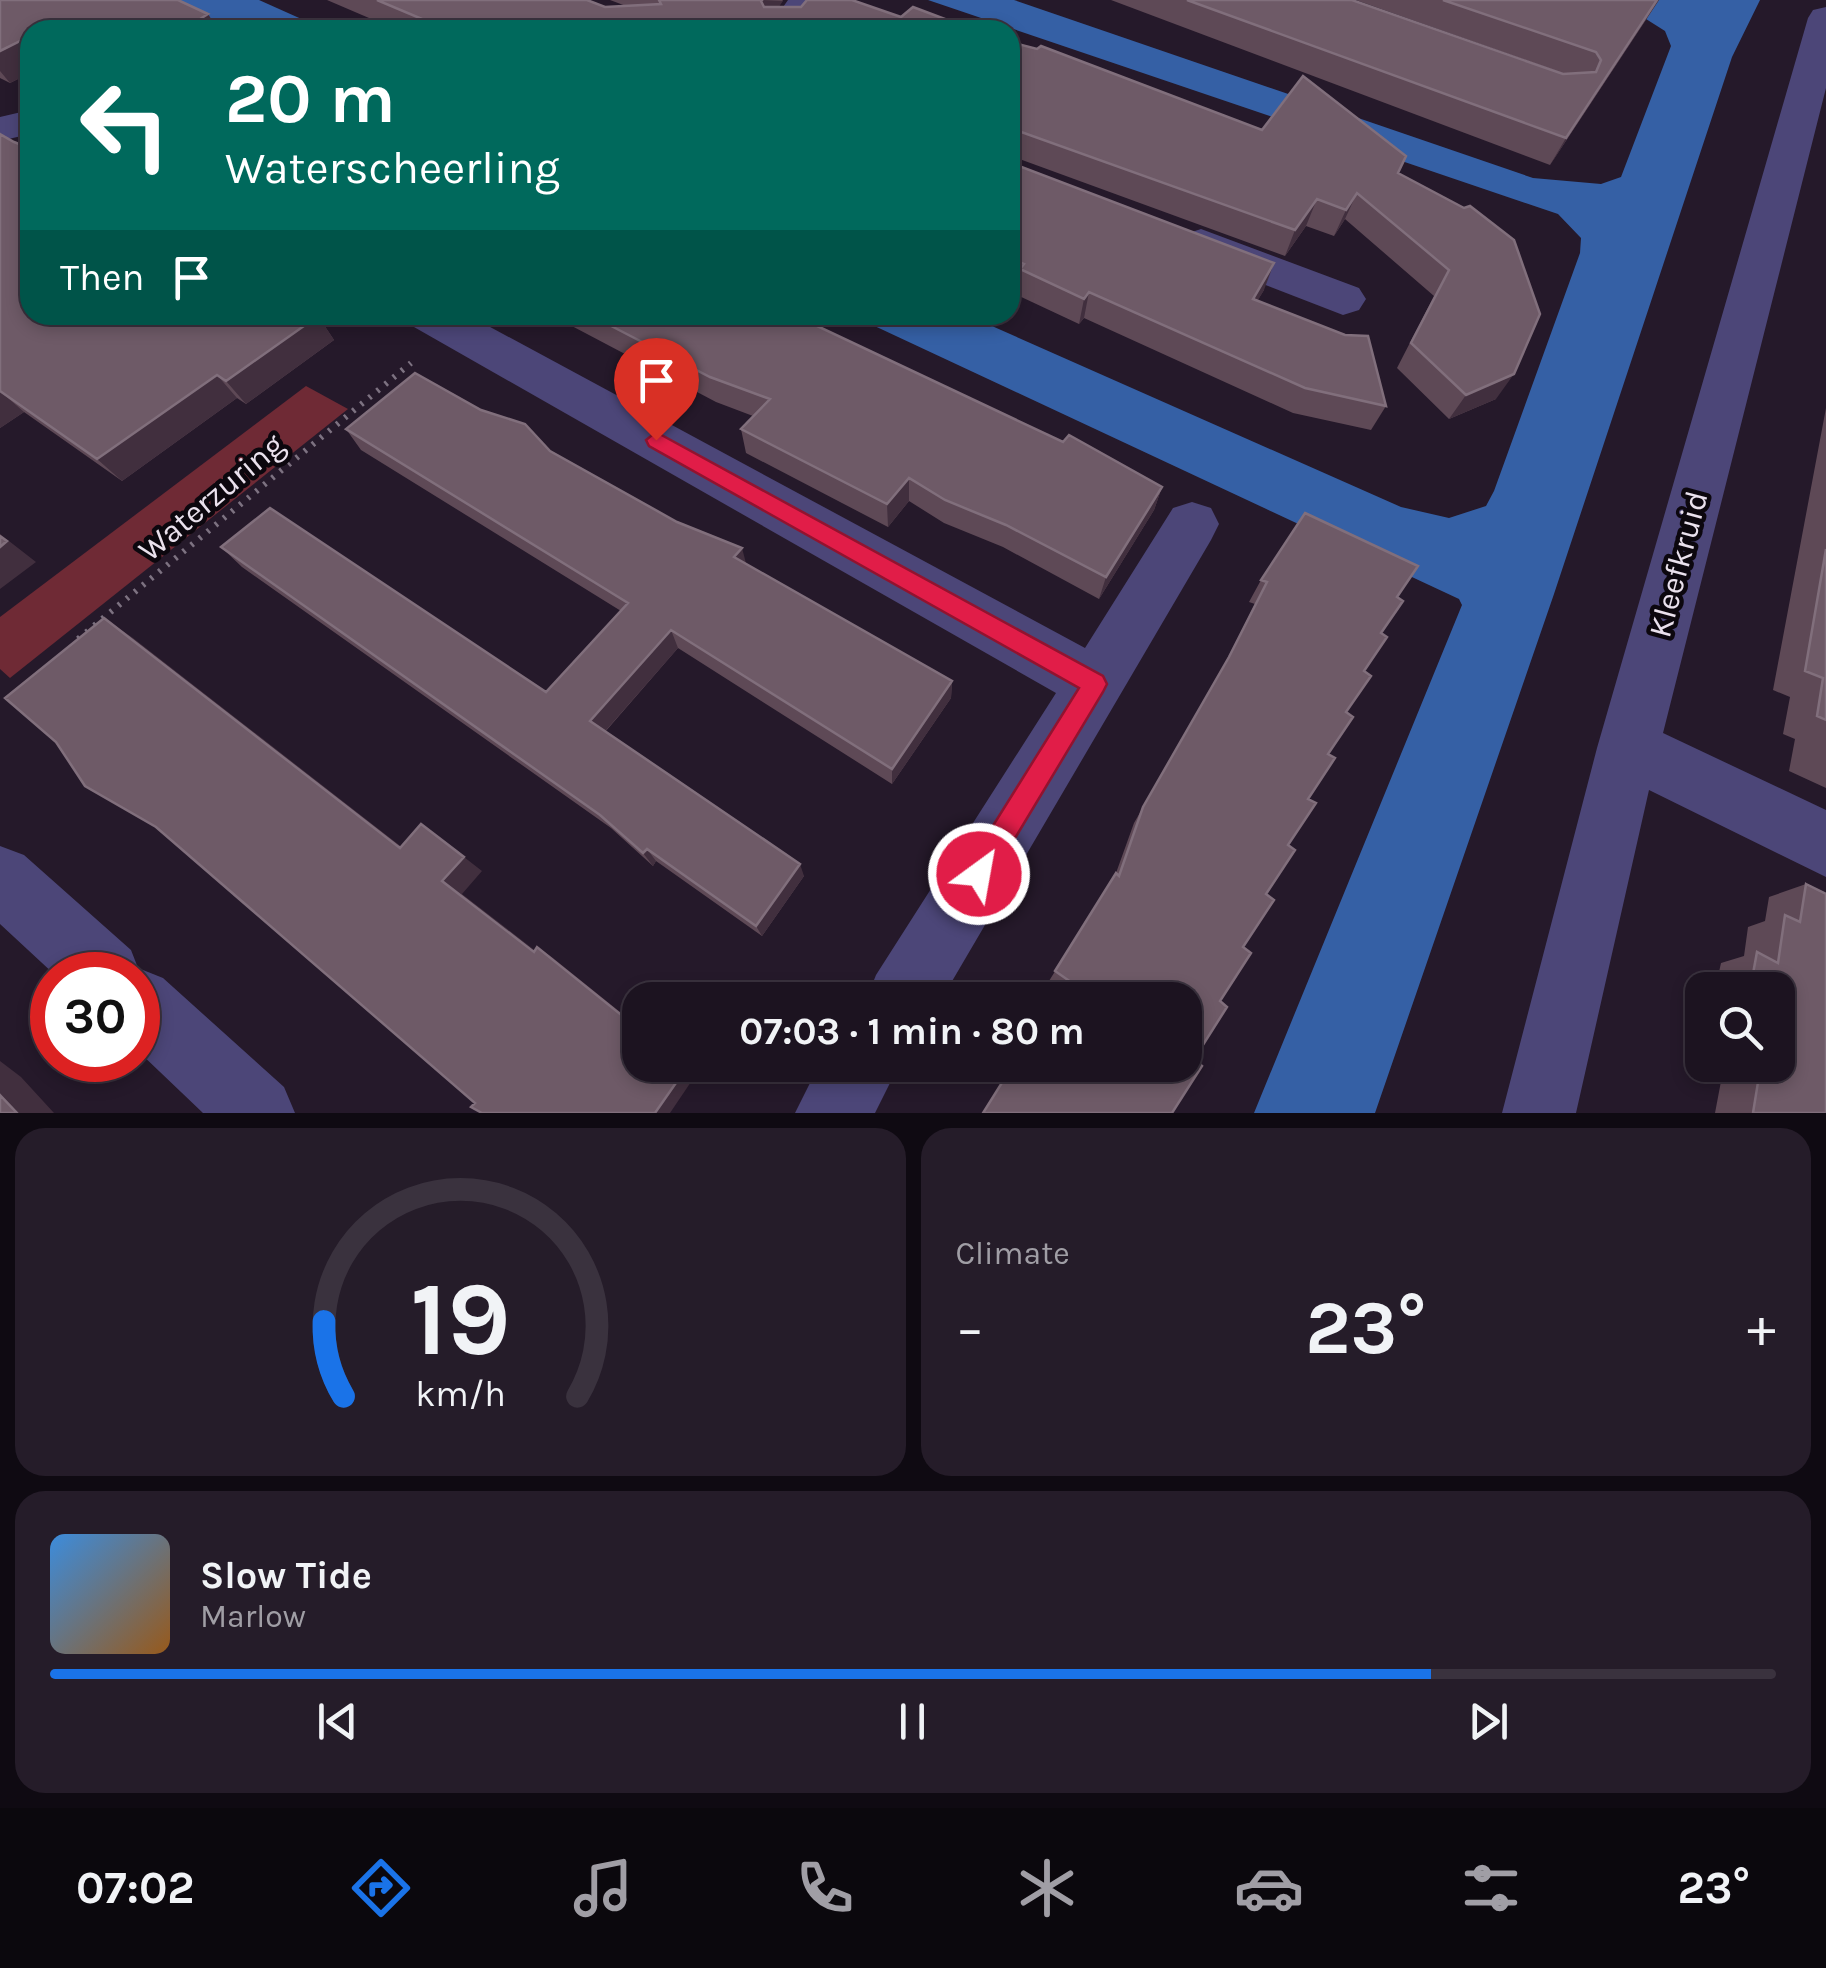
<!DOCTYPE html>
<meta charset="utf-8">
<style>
body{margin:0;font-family:Karla,sans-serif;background:#251c29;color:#f1f3f6;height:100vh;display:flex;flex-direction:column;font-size:38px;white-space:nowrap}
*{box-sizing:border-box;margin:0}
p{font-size:32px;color:#a09ea5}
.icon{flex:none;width:55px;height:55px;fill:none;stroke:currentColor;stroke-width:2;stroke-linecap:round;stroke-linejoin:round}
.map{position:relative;height:1113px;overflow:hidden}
.panel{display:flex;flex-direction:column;gap:15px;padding:15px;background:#0f0a12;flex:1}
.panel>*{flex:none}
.guide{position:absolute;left:20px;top:20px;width:1000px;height:305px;border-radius:30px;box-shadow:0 5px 15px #0003,0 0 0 2px #3a323e;background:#00695c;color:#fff;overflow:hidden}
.buttons{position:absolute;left:1685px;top:972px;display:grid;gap:20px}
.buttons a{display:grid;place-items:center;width:110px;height:110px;border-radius:20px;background:#1c1320;box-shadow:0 5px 15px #0003,0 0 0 2px #3a323e;font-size:50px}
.speed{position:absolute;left:30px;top:952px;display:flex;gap:20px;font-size:50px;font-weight:700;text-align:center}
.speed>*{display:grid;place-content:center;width:130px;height:130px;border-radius:50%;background:#1c1320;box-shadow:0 5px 15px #0003,0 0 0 2px #3a323e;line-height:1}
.speed .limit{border:15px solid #d22;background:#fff;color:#111}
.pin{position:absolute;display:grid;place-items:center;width:85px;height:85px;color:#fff;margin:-102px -42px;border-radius:50% 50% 50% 0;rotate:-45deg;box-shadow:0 0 10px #0007}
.pin .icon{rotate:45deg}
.me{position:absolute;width:110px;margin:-55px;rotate:32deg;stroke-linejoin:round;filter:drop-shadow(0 0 8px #0008)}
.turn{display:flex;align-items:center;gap:35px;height:210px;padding:0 40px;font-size:45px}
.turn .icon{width:130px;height:130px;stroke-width:2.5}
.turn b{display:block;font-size:70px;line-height:85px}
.then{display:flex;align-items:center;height:95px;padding:0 40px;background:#0003;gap:20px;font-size:38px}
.big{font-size:75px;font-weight:700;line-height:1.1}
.panel .widget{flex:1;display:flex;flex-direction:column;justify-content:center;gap:15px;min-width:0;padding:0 35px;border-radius:30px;background:#251c29}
.panel .dial{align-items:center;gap:0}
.dial svg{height:260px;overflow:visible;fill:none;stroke:#3a323e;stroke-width:7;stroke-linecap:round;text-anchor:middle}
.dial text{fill:#f1f3f6;stroke:none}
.song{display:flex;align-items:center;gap:30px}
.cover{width:120px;height:120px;border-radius:15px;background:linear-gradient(135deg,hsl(210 70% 55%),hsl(30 70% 35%))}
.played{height:10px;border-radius:5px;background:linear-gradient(90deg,#1a73e8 80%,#3a323e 80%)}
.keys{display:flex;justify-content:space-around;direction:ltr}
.heat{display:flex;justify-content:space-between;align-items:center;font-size:55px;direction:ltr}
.panel .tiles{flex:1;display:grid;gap:15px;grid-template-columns:1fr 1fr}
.widget:last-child{grid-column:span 2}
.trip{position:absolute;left:622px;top:982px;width:580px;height:100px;border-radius:30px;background:#1c1320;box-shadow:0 5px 15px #0003,0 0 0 2px #3a323e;font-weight:700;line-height:100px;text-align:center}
.dock{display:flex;height:160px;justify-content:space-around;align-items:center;background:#0b080d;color:#a09ea5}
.dock .icon{width:70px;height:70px}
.dock .selected{color:#1a73e8}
.dock b{font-size:45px;color:#f1f3f6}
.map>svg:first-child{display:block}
.green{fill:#6f2a35}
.water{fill:#3560a5}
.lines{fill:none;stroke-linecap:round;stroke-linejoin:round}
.path{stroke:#7d7281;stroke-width:6;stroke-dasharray:2.5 8;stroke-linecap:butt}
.minor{fill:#4c4678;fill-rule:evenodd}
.wall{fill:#5e4956}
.shaded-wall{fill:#412f3e}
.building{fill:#6e5a67;stroke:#816f7c;stroke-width:2.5}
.route{fill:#e11d48;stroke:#92132f;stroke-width:2.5}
.labels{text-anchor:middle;stroke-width:9;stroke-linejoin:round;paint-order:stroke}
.street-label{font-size:32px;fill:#eae1ed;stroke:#0c070e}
</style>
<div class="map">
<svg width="1826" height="1113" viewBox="0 0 1826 1113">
<rect width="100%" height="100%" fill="#25192a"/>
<path class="green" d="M306,386L348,409L10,678L0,669V617Z"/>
<path class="water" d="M168,0H259L326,30H234Z
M928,0H1014L1533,178L1601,184L1621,177L1671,46L1665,31L1646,19L1649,0H1760L1732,57L1554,594L1375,1113H1254L1462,605L1459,599L851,315H967L1401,507L1449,518L1486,506L1494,491L1580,253L1581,238L1558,214Z"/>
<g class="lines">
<path class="path" d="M78,639L411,363"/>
<path class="minor" d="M788,0H824L803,30H767Z
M1826,7V88L1663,733L1826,810V877L1649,790L1576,1113H1502L1597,748L1808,18L1813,10Z
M30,110V134L0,141V117Z
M1201,229L1359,288L1366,299L1359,310L1343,315L1186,254L1179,244L1186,234Z
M407,315H468L1085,648L1173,508L1192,502L1211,508L1219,524L1211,540L941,1000H866L876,975L1056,693L414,327Z
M0,846L24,855L131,950L138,968L163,978L284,1087L295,1113H203L138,1051V975H55L0,924Z
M819,1065H899L875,1113H795Z"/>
</g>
<path class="wall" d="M0,0L208,14L218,30H30V73L10,83L0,78Z
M327,0H587L605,7L626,6L610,0H783L778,7L901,17L974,30H397Z
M1111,0H1352L1563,74H1565L1356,0H1659L1550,165Z
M1010,42L1262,130L1398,174L1464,208L1496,399L1449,419L1397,368L1434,296L1345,219L1334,236L1306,226L1285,256L1011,156V163L1264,290L1257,301L1386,406L1371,430L1293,413L1084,318L1079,324L1017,295L1018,289L1010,286Z
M0,134L30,315L318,316L334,340L246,404L237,398L122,481L24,412L0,428Z
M551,315H794L1063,442L1162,487L1154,510L1099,599L1003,547L944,523L909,501L888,527L746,453L741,429L753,416L716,402Z
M1826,408V788L1789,771L1795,739L1783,734L1790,697L1773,690Z
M346,429L550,451L952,681L951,698L892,784L678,648L605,732L804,876L762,936L656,861L653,866L611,828L242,567L221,547L546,692L621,611L361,450Z
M1418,566L1060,989L1049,981L1116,873L1134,823L1218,677L1255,604L1249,602L1261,580Z
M1806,884L1826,1113H1715L1722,1076L1701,1064L1702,1057V1065H1778V990H1715L1721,963L1744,956L1748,927L1765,921L1769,897Z"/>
<path class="shaded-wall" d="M762,0L783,1L764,28L761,1Z
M1657,0H1659L1550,165L1566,138Z
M208,14L218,30H192L189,26Z
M30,36V73L10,83L0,71V51Z
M1357,193L1345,219L1334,236L1346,210Z
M1317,199L1306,226L1285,256L1295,230Z
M1274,263L1264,290L1243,325L1253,299Z
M1089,292L1084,318L1079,324L1084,299Z
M318,316L334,340L246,404L226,381Z
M1514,374L1496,399L1449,419L1466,395Z
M217,375L237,398L122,481L97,459Z
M0,391L24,412L0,428Z
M909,478V501L888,527L887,504Z
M1162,487L1154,510L1099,599L1106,577Z
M0,534L36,562L0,589Z
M742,548L747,567L734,557Z
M104,618L133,638L421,862L400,848Z
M671,630L678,648L600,737L590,721Z
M952,681L951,698L892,784V769Z
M647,849L656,861L653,866L643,853Z
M464,857L482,871L462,894L550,962L442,881Z
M800,864L804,876L762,936L756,926Z
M537,947L553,958L640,1028V1030Z
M0,1061L21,1077L54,1113H17L0,1095Z
M684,1065H686L697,1073L670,1113H655Z"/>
<path class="building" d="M0,0H178L208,14L189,26L198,30H30V36L0,51Z
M377,0H587L605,7L661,4L659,0H762L761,1L764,7H801L807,0H852L901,17L913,7L974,30H448Z
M1187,0H1352L1563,74L1596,72L1601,60L1596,52L1443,0H1657L1566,138Z
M1010,42L1037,49L1041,46L1262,130L1303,76L1406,156L1398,173L1464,208L1470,206L1514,240L1540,314L1514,374L1466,395L1411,343L1449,270L1357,193L1346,210L1317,199L1295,230L1010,128L1011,163L1274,263L1253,299L1345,335L1368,336L1386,406L1305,388L1089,292L1084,299L1020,269L1024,264L1010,258Z
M0,134L14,142L30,148V315L318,316L226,381L217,375L97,459L0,391Z
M590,315H794L1063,442L1069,435L1162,487L1106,577L1006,525L945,500L909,478L887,504L741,429L770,399L710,377Z
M415,373L481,410L525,424L550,451L677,522L742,548L734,557L952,681L892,769L671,630L590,721L800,864L756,926L647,849L643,853L600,815L221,547L270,508L546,692L628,603L346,429Z
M1305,513L1418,566L1397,597L1403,601L1381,633L1387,637L1364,671L1371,676L1346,712L1353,717L1328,754L1335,758L1308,799L1316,803L1288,845L1295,850L1266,894L1274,900L1243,947L1251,953L1220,1001L1227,1007L1194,1059L1202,1066L1172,1113H983L1013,1065H1185V1000H1052L1068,980L1055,971L1116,873L1119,876L1143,807L1229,657L1267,582L1261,580Z
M0,536L7,541L0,547Z
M1826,549V720L1817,716L1823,678L1805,671Z
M104,618L400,848L421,824L464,857L442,881L534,952L537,947L640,1030V1065H684L687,1067L655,1113H482L471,1107L475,1103L156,827L85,786L56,742L5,698Z
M1806,884L1826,894V1113H1753L1760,1070L1750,1065H1778V990H1750L1757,952L1778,963L1785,915L1800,922Z
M0,1095L17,1113H0Z"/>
<path class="route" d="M656,432L1103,676L1107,684L1103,692L988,883L979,887L969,883L965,874L969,864L1079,688L649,446L646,440Z"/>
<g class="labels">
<g class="street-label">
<text transform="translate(211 497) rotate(-40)" y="11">Waterzuring</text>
<text transform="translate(1678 564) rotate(-75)" y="11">Kleefkruid</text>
</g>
</g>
</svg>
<div class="buttons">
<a><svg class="icon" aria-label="search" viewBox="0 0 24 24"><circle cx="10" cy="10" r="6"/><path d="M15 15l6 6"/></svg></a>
</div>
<div class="speed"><div class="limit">30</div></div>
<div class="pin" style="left:656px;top:440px;background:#d93025"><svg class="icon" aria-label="arrive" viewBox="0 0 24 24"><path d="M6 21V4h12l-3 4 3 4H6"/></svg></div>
<svg class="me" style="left:979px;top:874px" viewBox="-20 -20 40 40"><circle r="17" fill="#e11d48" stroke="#fff" stroke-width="3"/><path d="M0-11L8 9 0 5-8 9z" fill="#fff"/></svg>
<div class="trip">07:03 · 1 min · 80 m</div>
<div class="guide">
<div class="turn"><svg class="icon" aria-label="left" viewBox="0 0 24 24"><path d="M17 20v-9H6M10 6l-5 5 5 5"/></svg><div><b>20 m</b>Waterscheerling</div></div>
<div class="then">Then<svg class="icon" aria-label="arrive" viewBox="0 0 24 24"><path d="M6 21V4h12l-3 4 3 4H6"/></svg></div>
</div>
</div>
<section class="panel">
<div class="tiles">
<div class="widget dial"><svg viewBox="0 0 100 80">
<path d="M14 69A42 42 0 1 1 86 69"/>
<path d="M14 69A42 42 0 0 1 8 46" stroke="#1a73e8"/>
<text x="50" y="56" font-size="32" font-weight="700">19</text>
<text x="50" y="72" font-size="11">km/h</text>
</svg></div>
<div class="widget"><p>Climate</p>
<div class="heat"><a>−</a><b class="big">23°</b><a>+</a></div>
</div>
<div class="widget">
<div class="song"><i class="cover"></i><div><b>Slow Tide</b><p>Marlow</p></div></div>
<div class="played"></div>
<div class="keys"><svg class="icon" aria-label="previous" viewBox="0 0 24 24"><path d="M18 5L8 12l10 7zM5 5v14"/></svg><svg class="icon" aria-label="pause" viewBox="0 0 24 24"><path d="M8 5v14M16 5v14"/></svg><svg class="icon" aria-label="next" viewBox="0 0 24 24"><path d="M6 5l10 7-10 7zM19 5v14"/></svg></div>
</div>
</div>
</section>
<nav class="dock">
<b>07:02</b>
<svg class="icon selected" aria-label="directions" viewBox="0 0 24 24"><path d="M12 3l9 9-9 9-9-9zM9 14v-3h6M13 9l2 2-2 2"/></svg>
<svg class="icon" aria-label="music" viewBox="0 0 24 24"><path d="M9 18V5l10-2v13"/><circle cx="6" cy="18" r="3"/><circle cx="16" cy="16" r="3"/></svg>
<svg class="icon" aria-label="phone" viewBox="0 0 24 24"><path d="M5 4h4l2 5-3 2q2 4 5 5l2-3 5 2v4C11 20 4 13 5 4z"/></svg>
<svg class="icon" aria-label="climate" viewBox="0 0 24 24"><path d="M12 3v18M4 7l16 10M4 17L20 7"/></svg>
<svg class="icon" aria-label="car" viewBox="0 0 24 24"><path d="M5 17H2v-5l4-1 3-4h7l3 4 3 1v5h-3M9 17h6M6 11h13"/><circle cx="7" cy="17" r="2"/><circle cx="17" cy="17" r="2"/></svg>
<svg class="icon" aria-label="filters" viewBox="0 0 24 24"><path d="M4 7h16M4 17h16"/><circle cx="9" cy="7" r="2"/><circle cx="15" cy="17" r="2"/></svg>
<b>23°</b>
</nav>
